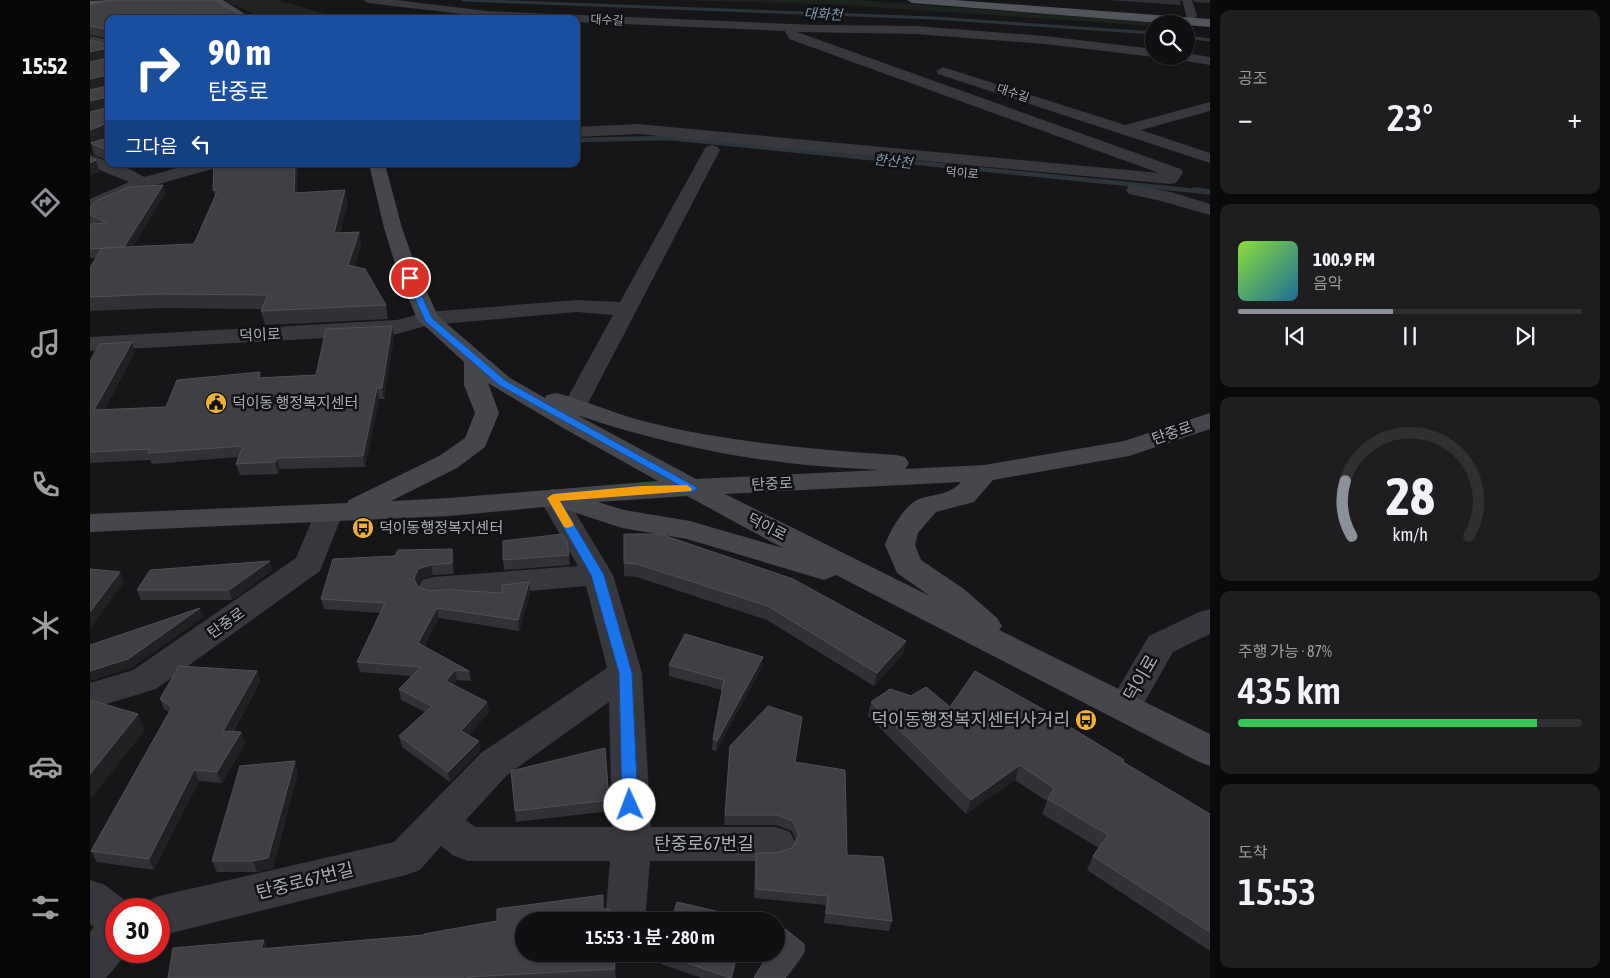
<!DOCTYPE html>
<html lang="ko">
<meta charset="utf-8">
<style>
body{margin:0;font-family:"Asap Condensed","Noto Sans KR",sans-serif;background:#1e1e20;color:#f1f3f6;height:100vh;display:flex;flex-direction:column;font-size:19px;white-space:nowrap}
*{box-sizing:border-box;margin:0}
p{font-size:16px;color:#9c9d9f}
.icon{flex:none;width:28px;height:28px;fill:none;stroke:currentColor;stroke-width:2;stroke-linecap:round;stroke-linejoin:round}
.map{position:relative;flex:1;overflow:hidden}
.panel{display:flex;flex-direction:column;gap:10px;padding:10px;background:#09090a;width:400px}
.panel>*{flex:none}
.hud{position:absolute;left:15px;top:15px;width:475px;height:152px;border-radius:10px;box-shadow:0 1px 4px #0004,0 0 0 1px #303032;background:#1a4fa0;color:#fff;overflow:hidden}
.fabs{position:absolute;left:1055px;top:15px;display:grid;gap:10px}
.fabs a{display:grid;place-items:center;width:50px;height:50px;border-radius:50%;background:#101012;box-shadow:0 1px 4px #0004,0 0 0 1px #303032;font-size:25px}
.speed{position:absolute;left:15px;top:898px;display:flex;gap:10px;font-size:25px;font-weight:700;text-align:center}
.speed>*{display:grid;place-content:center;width:65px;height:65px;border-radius:50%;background:#101012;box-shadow:0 1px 4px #0004,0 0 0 1px #303032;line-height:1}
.speed .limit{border:8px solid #d22;background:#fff;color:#111}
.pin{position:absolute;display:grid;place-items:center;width:42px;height:42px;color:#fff;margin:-21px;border:2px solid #fff;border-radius:50%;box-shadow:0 1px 5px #0007}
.me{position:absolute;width:55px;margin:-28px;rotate:358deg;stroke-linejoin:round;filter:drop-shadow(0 0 4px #0008)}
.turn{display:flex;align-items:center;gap:18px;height:105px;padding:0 20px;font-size:22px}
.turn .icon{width:65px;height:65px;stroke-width:2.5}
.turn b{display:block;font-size:35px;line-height:42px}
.then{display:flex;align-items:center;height:48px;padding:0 20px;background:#0003;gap:10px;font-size:19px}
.big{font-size:38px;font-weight:600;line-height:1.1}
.panel .tile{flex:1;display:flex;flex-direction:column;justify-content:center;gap:8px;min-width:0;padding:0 18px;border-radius:10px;background:#1e1e20}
.panel .dial{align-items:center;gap:0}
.dial svg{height:130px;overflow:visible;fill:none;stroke:#303032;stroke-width:7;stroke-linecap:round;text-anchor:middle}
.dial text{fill:#f1f3f6;stroke:none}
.song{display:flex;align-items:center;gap:15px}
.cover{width:60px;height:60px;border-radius:8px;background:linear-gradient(135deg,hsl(90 70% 55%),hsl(200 70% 35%))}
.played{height:5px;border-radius:2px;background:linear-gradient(90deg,#8c9099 45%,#303032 45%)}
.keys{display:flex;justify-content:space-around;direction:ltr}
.heat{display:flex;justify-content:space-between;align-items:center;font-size:28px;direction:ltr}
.charge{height:8px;border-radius:4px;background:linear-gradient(90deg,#34c759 87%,#303032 0)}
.trip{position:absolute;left:425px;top:912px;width:270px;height:50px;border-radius:25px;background:#101012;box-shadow:0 1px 4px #0004,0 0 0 1px #303032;font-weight:600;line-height:50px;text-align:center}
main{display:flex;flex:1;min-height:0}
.tab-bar{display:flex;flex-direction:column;width:90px;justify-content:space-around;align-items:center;background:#060607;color:#9c9d9f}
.tab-bar .icon{width:35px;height:35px}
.tab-bar .on{color:#8c9099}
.tab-bar b{font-size:22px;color:#f1f3f6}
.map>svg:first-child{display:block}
.built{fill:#222225}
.green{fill:#1c231d}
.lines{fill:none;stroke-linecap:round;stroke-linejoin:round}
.stream-far2{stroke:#2c353c;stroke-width:3}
.stream-far1{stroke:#2c353c;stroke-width:4.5}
.stream{stroke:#2c353c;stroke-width:5.5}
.street{fill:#37383d;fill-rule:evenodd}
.secondary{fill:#45474d;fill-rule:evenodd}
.primary{fill:#53555c;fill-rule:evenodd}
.wall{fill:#323236}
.shaded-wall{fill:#212124}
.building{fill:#3f3f44;stroke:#4f5156}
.route{fill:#1a73e8;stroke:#114b97}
.slow{fill:#f59e0b}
.labels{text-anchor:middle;stroke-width:5;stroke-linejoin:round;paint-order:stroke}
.far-street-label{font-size:12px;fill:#a8adb8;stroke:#111113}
.far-water-label{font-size:14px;font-style:italic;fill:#7f9bb3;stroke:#111113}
.street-label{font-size:15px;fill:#a8adb8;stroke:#111113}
.poi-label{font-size:15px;fill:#a8adb8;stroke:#111113;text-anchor:start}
.near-street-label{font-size:18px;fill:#a8adb8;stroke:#111113}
.near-poi-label{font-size:18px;fill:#a8adb8;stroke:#111113;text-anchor:end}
</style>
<main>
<nav class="tab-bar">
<b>15:52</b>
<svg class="icon on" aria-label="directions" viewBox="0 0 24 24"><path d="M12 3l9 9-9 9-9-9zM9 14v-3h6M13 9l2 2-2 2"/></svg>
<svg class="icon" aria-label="music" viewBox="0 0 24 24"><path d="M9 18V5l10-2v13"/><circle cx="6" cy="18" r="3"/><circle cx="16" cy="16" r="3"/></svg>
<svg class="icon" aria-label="phone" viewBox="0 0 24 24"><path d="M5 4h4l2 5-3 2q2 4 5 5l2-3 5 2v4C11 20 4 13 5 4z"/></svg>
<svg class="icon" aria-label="climate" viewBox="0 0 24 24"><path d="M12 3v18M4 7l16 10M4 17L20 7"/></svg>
<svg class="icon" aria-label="car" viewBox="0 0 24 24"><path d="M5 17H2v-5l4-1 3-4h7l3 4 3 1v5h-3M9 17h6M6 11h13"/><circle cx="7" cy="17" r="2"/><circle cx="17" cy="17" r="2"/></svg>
<svg class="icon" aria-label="filters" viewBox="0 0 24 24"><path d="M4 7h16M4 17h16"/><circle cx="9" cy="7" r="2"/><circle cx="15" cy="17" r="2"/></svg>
</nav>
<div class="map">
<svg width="1120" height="978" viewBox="0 0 1120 978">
<rect width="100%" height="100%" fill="#161618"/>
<path class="built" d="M136,0H187L236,14L216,19H175L139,3Z"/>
<path class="green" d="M583,0H768L1081,24H1064V26L737,4Z"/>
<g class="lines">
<path class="stream-far2" d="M373,0L843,18L1064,33
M1096,37L1120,40"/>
<path class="stream-far1" d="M486,140L579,138L1117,192"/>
<path class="stream" d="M1104,190L1120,192"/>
<path class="street" d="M273,0H306L397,11L726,25L826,26L955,36L1064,49V56H1066L1064,57L955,44L826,34L707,32L1091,169L1093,173L1086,183L1080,184L548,134L486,137V127L548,124L1069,173L699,39L695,31L486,22V19L397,17L278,3Z
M1092,0H1102L1107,16L1105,18H1097Z
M0,36L19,40V48L0,44Z
M1096,53L1120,57V65L1089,60L1083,56H1096Z
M853,67L1035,125L1120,102V111L1051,130L1120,153V163L848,74L846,71Z
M622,145L628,147L630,150L494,411L485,413L476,411L473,406L523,315L487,312L339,325L307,334L0,351V337L307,320L338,312L487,300L530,302L614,150L616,147Z
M0,155L19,162V164C31,164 44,171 54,177L102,164H128L126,168L58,187L0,211V199L39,182L0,166Z
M1045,185L1081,192L1120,204V215L1071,201L1039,194L1036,190L1039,186Z
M463,489L473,492L523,575L552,673L561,827H686L700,832L706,844L700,856L686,861H560L555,921H515L520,861H378L364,856L351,846L330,870L316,875L69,936V909H51L54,902L69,896L304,842L391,753L517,668L496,586L343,599L332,596L328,588L332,580L343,577L488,566L449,498L453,492ZM519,702L522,827H385L376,820L417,775Z
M239,504L249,507L253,513L230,571L66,689L0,709V683L43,670L206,558L225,513L229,507Z
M1120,609V634L1083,652L1046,717L1034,721L1022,717L1017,707L1059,636L1109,612Z
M0,880L15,885L41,905L43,909H26V951H39L16,978H0V932L4,927L0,924Z"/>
<path class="secondary" d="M123,0H133L163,19C147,19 131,14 123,0Z
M279,164H295L312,228L327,270L348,316L420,378L455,398L457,395L466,393C494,400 521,412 549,420C633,442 720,449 806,455L815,457L819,463L815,469L894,465L1034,441L1120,413V429L1039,456L903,480L884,502L846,512L828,533L825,545L831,560L874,589L907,618L912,626L909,630L1120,734V766L1107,761L746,575L734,580L597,539L532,528L465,506L359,516L0,532V514L257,503L259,500L349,456L375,438L385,413L374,385V362L327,319L307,270L294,228ZM398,383L475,429L568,481L359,498L301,501L367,468L395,447L409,413ZM487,415C558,439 632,456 707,464C734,467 763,468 790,470L606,479ZM871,482C860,495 844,494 829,499C815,504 799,532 795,545L807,573L840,596L635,494ZM597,496L693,548L600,521L534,510L508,502Z"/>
<path class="primary" d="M23,0L22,2L0,7V1Z
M817,0H865L1120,19V27L822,3Z"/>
</g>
<path class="wall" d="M1019,0H1091L1090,5Z
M1103,0H1120V3L1105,2Z
M21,1L132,5L162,19H19V38L0,35V5Z
M0,40L19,45V161L4,155L1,143L17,138V136L0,143Z
M124,164H208L207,192L258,203L250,233L269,232L271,245L264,267L296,305L298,319L175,325L171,311L172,309L73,308L0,311V268L6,258H0V224H2L0,223V208L75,194L43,246L104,244L125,197L123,190Z
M304,336L294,399H289L275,467L190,469L188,474L150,475L146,464L148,457L62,464L60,460L0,463V361L45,352L14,410L76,407L170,372L171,378L226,375Z
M534,534L816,641L813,654L784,686L677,620L547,577L534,576Z
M362,549L364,559V574L343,575L330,579L328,585V587L341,591L363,590L412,593H440L429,631L349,618L334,646L379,671L381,681L367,680L363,685L397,702L399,712L379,735L389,741L390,751L360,782L312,747L309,736L335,712L311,700L309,689L321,676L270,672L267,662L290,613L234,609L231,599L305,556Z
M479,555L480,565L414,570L413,560Z
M183,570L142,600H51L47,590Z
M579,665L672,667L626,751L622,750L623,739L632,690L579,676Z
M167,671L170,682L143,732H151L155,743L132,783L109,781L64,870L7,862L1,851L79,712L74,709L70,699Z
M821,696L860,707L962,717L1033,762L1120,814V951L997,870L1003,856L1009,848L952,814L957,801L925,780L876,814L778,716L781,702Z
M640,746L705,762L757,855L802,921L799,931L734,923L736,905L664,898L665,863L666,853H687L702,848L706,841L702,831L686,825H634Z
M208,772L183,868L167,872H127L122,861Z
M519,800L520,811L426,822L425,811Z
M514,909L525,969L526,978H78L174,940L177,948L334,935Z
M571,954H648L643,978H612L571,964Z"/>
<path class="shaded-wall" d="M98,13L99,19H75Z
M17,48L19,58L0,62V52Z
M17,75L19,86L0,90V79Z
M17,97L19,108L0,113V101Z
M15,124L18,135L0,143V130Z
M6,160L10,172L0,176V163Z
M205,164H208L207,205L204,193Z
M73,185L75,194L37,257L34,247Z
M255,190L258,203L247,246L244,233Z
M269,232L271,245L261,279L258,265Z
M302,326L304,336L294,399L292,388Z
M42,342L45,352L8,421L4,410Z
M287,388L289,399L275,467L273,456Z
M187,458L190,469L188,474L185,462Z
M362,549L364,559V574L362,563Z
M180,561L183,570L142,600L139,590Z
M341,565L343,575L330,579L326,589L324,579L328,569Z
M30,572L34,582L0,629V612Z
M439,582L440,593L429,631L428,620Z
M110,608L114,617L42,668L0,681V671Z
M347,608L349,618L330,653L328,643Z
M816,641L813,654L784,686L787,673Z
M673,657L672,667L626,751L627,741Z
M365,670L367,680L358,692L356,681Z
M167,671L170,682L137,741L133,731Z
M397,702L399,712L373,742L371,731Z
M48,714L55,730L0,800V774Z
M151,732L155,743L132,783L127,772Z
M389,741L390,751L360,782L358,772Z
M205,761L208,772L183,868L167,872L163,861Z
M930,765L925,780L876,814L881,800Z
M104,770L109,781L64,870L59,859Z
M174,940L179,953L171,949Z
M714,952L713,957L698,978H695Z
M647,954H648L643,978H641Z"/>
<path class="building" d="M21,0H125L132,5L162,19H108L98,13L75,19H19V32H18L17,29L0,26V5Z
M0,40L19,45V151L1,143L17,138V126L15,124L0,130V112L17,108V97L0,101V90L17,86V75L0,79V62L17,58V48L0,52Z
M0,158L6,160L0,163Z
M124,164H205L204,193L255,190L244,233L269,232L258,265L275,269L296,305L171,311L178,295L69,294L0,297V268L12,248L104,244L128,190H123Z
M73,185L34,247L0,249V224L17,223L0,215V208L6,201L39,187Z
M302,326L292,388H287L273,456L187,458L185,462L146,464L153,446L58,453L60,449L0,452V361L10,344L42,342L4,410L76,407L87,380L170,372L168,378L226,375L236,329Z
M472,534L477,541L479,555L413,560V541Z
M534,534H570L703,579L816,641L787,673L678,606L547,564L534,563Z
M362,549V563L341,565L328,569L324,579L328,587L341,591L363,589V590L412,593V585L439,582L428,620L347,608L328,643L379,671L365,670L356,681L397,702L371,731L389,741L358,772L309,736L342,706L309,689L331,667L267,662L295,603L231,599L243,559L305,556L308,550Z
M180,561L139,590H47L60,570Z
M0,569L30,572L0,612Z
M110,608L38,659L0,671V645Z
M595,634L673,657L627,741L623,739L634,680L579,665Z
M89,666L167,671L133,731L151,732L127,772L104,770L59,859L1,851L82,707L70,699Z
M885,671L963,715L962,716L1034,760L1033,762L1120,814V932L1003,856L1018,835L958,799L964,788L930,765L881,800L781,702L800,689L821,696L836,687L860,707Z
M0,700L48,714L0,774Z
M678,706L712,717L705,762L755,770L757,855L793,857L802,921L736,913L738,896L666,889V853H687L702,848L709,835L703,821L687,815H635L640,746Z
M515,748L519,800L425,811L421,771Z
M205,761L178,858L163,861H122L150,766Z
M513,895V909H519L521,921H434V954H524L525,969L378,977V978H78L83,948L174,940L171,949L334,935V934L407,921V909Z
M587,902L655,918L654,921H581Z
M695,929L714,944V952L695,978H666L664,977L679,954H686V942Z
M571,954H647L641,978Z"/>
<path class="route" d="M317,276L324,278L342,318L416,381L608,488L602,492L551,493L470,501L514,575L542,673L548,805L546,810L540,812L535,810L532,805L529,673L501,575L457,498L463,494L551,486L589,485L409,385L335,321L316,278Z"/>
<path class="slow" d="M597,485L602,489L601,491L470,501L484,525L478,528L474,527L457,498L463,494L551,486Z"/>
<defs>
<g id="civic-disc" transform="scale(1.125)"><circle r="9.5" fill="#f2b134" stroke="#111113"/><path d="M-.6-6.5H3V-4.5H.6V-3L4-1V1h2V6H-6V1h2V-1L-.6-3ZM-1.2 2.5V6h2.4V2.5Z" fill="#111"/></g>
<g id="bus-disc" transform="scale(1.125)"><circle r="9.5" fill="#f2b134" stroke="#111113"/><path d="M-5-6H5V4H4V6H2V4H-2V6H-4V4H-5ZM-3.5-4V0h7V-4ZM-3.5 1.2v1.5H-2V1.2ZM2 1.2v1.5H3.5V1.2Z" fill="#111"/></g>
</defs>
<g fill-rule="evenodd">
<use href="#civic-disc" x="126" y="403"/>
<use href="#bus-disc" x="273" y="528"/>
<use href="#bus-disc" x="996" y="720"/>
</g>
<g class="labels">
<g class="far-street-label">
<text transform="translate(517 20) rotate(3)" y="4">대수길</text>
<text transform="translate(923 93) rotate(18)" y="4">대수길</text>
<text transform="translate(872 173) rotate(5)" y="4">덕이로</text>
</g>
<g class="far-water-label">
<text transform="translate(733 14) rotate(2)" y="5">대화천</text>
<text transform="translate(803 161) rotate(6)" y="5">한산천</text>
</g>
<g class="street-label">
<text transform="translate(170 335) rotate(-3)" y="5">덕이로</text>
<text transform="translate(1082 433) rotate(-19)" y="5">탄중로</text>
<text transform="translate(682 484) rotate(-3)" y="5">탄중로</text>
<text transform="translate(677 527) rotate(27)" y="5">덕이로</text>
<text transform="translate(136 623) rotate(-35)" y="5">탄중로</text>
</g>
<g class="poi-label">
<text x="142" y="408">덕이동 행정복지센터</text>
<text x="289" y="533">덕이동행정복지센터</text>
</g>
<g class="near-street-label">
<text transform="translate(1051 678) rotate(-60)" y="6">덕이로</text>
<text x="614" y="850">탄중로67번길</text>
<text transform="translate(215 881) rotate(-14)" y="6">탄중로67번길</text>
</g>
<g class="near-poi-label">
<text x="980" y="726">덕이동행정복지센터사거리</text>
</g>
</g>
</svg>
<div class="fabs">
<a><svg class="icon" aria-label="search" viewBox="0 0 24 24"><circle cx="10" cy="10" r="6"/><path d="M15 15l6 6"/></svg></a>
</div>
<div class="speed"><div class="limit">30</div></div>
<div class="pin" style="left:320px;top:278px;background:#d93025"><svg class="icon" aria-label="arrive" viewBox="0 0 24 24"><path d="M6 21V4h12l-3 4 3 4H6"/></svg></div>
<svg class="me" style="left:540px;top:805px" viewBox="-20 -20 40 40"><circle r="19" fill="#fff"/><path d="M0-13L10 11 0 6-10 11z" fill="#1a73e8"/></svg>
<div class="trip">15:53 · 1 분 · 280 m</div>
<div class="hud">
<div class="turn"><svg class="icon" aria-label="right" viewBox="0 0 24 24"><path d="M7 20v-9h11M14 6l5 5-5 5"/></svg><div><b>90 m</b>탄중로</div></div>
<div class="then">그다음<svg class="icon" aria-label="left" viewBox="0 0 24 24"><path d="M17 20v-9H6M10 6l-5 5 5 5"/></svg></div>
</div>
</div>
<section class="panel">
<div class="tile"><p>공조</p>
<div class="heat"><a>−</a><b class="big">23°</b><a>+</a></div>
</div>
<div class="tile">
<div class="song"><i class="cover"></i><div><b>100.9 FM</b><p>음악</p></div></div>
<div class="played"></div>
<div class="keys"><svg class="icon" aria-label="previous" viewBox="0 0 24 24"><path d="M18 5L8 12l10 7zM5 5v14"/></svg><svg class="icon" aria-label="pause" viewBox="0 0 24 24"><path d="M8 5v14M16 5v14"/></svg><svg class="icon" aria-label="next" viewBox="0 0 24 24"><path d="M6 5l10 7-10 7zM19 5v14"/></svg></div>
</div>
<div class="tile dial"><svg viewBox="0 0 100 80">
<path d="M14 69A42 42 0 1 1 86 69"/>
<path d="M14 69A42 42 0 0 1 10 35" stroke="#8c9099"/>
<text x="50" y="56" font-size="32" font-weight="700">28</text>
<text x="50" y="72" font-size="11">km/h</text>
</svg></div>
<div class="tile"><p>주행 가능 · 87%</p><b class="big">435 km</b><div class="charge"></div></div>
<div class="tile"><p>도착</p><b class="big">15:53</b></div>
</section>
</main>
